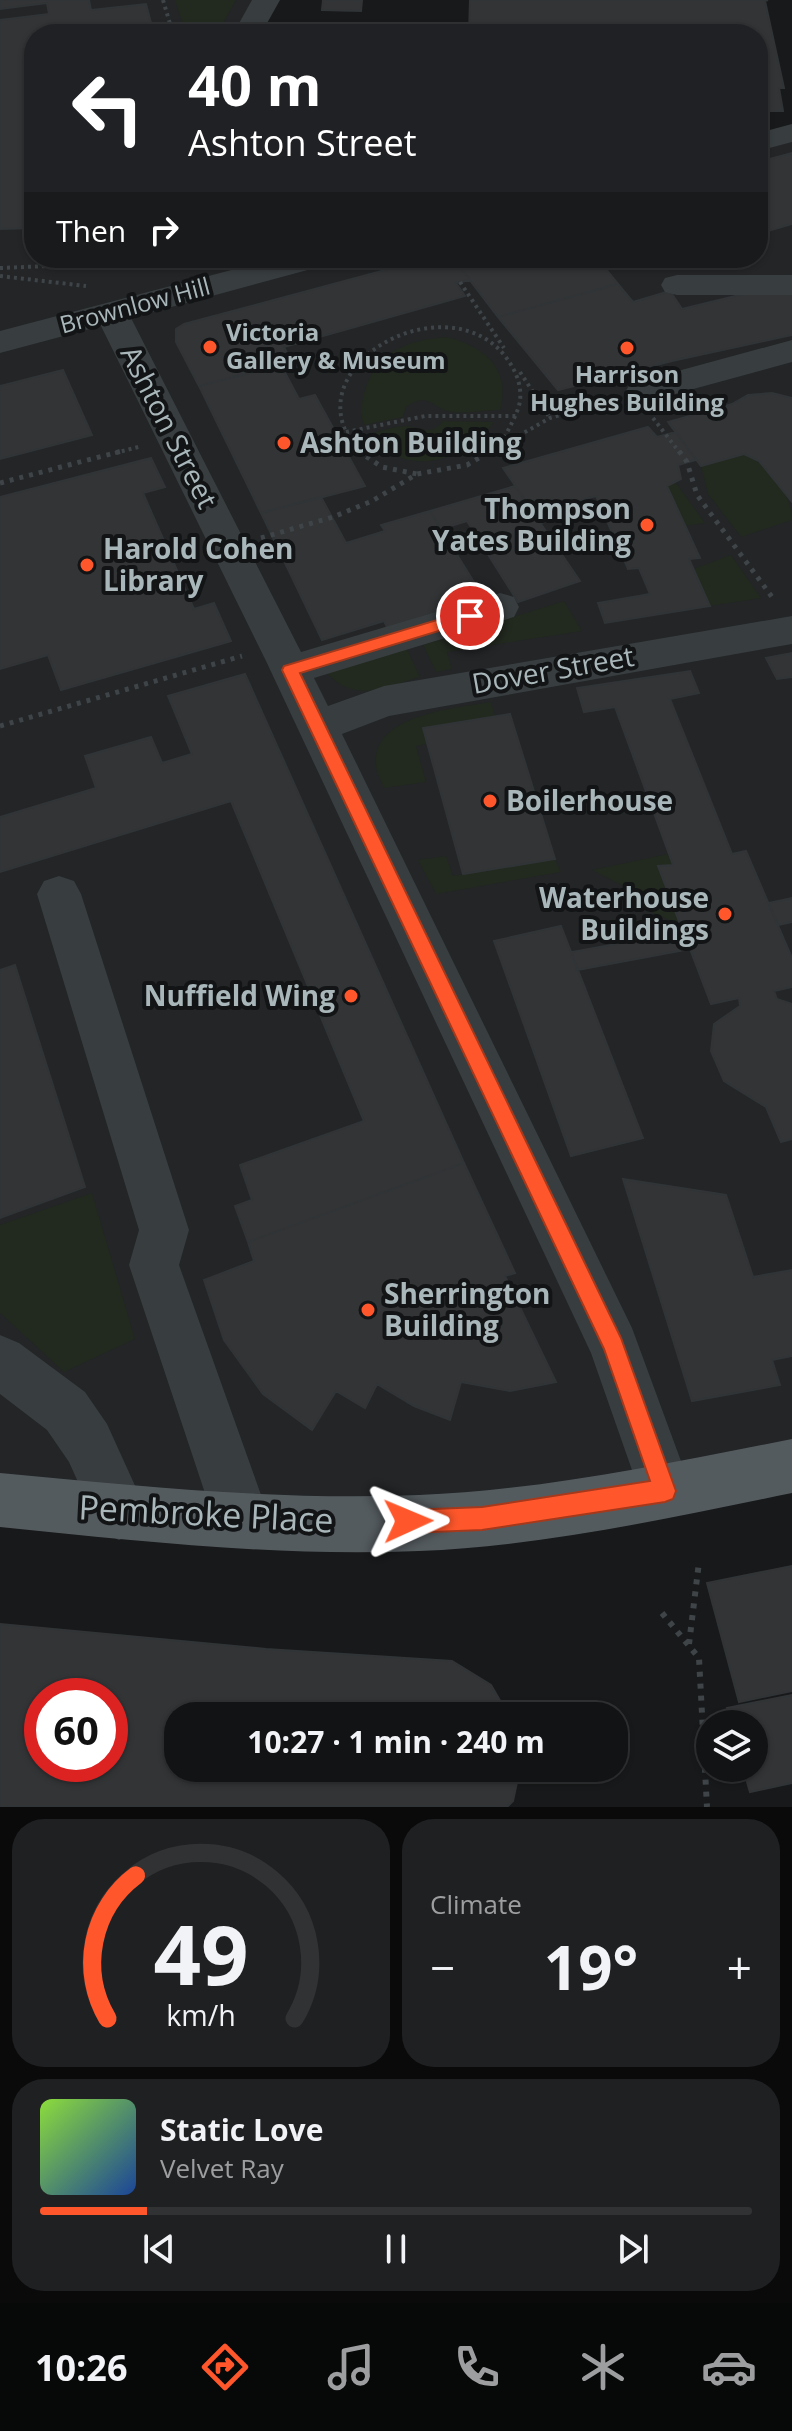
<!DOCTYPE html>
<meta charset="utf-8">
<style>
body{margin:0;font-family:"Open Sans",sans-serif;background:#1f2022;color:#f1f3f6;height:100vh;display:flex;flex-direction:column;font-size:30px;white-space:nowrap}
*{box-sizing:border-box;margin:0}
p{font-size:26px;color:#9c9ea0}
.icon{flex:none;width:44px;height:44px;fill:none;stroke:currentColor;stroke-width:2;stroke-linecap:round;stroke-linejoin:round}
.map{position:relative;height:1807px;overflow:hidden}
.side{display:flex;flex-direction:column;gap:12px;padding:12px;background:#0a0a0b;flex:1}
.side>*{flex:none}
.hud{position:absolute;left:24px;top:24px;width:744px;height:244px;border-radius:32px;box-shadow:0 2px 6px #0004,0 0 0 2px #313234;background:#202124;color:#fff;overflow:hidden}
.tools{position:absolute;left:696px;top:1710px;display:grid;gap:16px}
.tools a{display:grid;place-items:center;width:72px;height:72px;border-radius:50%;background:#121314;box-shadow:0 2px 6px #0004,0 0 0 2px #313234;font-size:40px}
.speed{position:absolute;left:24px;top:1678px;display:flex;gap:16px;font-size:40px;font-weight:700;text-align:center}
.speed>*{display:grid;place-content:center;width:104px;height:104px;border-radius:50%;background:#121314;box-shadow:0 2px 6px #0004,0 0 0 2px #313234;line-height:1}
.speed .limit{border:12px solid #d22;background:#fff;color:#111}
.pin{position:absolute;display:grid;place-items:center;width:68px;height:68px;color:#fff;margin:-34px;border:4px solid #fff;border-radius:50%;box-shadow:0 2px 8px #0007}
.me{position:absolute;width:88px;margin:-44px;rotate:89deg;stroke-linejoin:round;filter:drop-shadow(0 0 6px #0008)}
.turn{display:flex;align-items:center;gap:28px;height:168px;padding:0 32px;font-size:36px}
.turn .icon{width:104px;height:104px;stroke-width:2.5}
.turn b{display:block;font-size:56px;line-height:68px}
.then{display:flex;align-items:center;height:76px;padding:0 32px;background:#0003;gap:16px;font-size:30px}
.big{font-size:60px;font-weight:700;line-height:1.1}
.side .card{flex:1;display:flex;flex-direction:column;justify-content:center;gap:12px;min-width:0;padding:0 28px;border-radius:32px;background:#1f2022}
.side .dial{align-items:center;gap:0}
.dial svg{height:208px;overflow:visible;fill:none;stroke:#313234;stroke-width:7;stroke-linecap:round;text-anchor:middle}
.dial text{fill:#f1f3f6;stroke:none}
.song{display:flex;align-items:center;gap:24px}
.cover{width:96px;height:96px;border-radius:12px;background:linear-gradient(135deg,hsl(90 70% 55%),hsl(220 70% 35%))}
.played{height:8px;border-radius:4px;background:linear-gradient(90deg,#ff572b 15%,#313234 15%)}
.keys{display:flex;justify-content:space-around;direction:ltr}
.heat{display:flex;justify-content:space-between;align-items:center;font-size:44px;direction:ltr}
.side .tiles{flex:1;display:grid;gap:12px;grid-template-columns:1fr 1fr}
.card:last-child{grid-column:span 2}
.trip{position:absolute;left:164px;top:1702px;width:464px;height:80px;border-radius:32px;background:#121314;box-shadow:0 2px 6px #0004,0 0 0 2px #313234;font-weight:700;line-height:80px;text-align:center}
.menu{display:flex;height:128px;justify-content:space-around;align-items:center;background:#070808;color:#9c9ea0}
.menu .icon{width:56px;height:56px}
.menu .selected{color:#ff572b}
.menu b{font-size:36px;color:#f1f3f6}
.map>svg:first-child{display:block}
.built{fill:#232527}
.green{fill:#22291f}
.building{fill:#323436;stroke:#313436;stroke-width:2;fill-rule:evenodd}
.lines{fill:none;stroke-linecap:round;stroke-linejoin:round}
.path-far2{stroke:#3e4447;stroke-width:4;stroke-dasharray:3 4;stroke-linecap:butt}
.path-far1{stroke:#3e4447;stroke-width:5;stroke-dasharray:4 6;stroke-linecap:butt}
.path{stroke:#3e4447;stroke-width:6;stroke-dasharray:5 7;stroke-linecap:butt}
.minor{fill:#383d3f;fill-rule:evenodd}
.major{fill:#545b5f;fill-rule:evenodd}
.route{fill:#ff572b;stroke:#a6391c;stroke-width:2}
.poi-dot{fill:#ff572b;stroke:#121415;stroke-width:3}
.labels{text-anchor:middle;stroke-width:8;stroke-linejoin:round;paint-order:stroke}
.far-street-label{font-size:24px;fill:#a9b7bb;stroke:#121415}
.far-poi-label{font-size:24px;font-weight:bold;fill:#a9b7bb;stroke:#121415;text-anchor:start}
.street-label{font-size:28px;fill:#a9b7bb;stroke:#121415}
.poi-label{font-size:28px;font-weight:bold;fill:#a9b7bb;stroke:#121415;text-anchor:start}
.near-street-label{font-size:34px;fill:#a9b7bb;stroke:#121415}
</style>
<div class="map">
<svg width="792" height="1807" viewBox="0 0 792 1807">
<rect width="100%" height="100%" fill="#18191a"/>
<path class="built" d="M0,0H266L247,34H34V258H758V142L792,133V1466L568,1507L0,1500Z"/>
<path class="green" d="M175,0H236L217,34H186Z
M446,337C483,345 512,369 500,410C484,410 462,415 447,411C430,406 429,392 406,407L403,417L364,425C359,413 361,407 364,394C374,353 406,340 446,337Z
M443,421L494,422C472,454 423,475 387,451C380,447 374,440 368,434C379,432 396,425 407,426C422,428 431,436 443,421Z
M744,454C769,465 792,494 792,520L741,537L708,494L701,466Z
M676,483L705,523L685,526L667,486Z
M731,555L761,598L710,606L693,569Z
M564,601L582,631L447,652L452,669L436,672L423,645Z
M407,649L420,677C386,687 354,704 327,673Z
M491,702L495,716L423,728L427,744L416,746L426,782L384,788C381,781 376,772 376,765C371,714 457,708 491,702Z
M668,854L673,865L659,866L680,925L647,910L653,901L592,870Z
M446,856L453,876L555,859L561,872L436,894L418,860Z
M92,1193L135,1339L64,1372L0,1313V1225Z"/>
<path class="building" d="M0,0H89L91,10L146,4L154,34H34V228L0,229V20L49,14L47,3L0,9Z
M323,0H362L361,11L322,10Z
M470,0H768L765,1L784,88H779L783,111H758V34H469Z
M792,153V224L758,234V162Z
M430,258H453L470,280L456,283L465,296L284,347L292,362L199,386L176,342V329L184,324Z
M453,258H597L618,284L498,317Z
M618,284L633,302L670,291L682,309L764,289L792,290V335L672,361L558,390L498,317Z
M281,365L299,399L315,395L365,486L261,513L199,386Z
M63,370L92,435L0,459V386Z
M772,393L792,398V502L759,461L744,454L701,466L668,422L732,404L748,395Z
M648,427L657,437L676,432L696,460L678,465L681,479L667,486L700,558L689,559L710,606L605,623L598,603L650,594L639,568L628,569L596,496L552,508L559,518L541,523L503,468Z
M151,458L165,487L143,493L194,609L214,603L231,641L61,690L48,655L0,669V497Z
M515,486L580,581L518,602L467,521L441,529L430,511Z
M321,497L346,543L385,531L381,525L430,511L485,600L388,629L384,621L322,640L261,513Z
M792,653V677L777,679L766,658Z
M690,671L699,693L670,699L732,854L746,851L792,958V987L774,991L777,999L792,1004V1139L781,1142L766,1107L724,1081L711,1051L714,1024L740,1006L739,998L711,1004L690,949L577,970L572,952L683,932L658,866L673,865L615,707L584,712L577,688Z
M245,674L464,1163L248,1242L235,1206L252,1200L240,1165L364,1121L231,801L0,872V817L96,788L85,756L151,737L162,763L192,754L168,696Z
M510,714L555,859L463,874L423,728Z
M792,898V922L778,925L769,903Z
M561,926L643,1138L571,1156L494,941Z
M15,965L85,1187L0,1218V970Z
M464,1163L515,1273L505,1276L556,1382L510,1391L461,1382L450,1420L414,1406L377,1384L365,1408L336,1391L312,1430L263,1394L224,1340L204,1280L254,1261L248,1242Z
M623,1179L726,1195L753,1277L792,1270V1356L772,1360L780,1385L692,1401Z
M792,1566V1691L739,1702L707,1583Z
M0,1624L266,1649L452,1661L491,1685L509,1716H178V1768H520L513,1801L507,1807H0ZM42,1696H110V1764H42Z
M792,1695V1783L750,1792L743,1768H754V1724H732L727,1708Z"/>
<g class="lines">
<path class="path-far2" d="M163,0L173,34
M0,268L173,261
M0,276L86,286
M460,282L504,348
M520,372L550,418
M653,418L680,453
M346,432L425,416H518
M115,453L142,446
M360,453C285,369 444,280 505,356C515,369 522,384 520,401C518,414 508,429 503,441
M488,453L550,418L610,401"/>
<path class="path-far1" d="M358,451L382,467L417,474
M679,451L687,462L697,495L775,601
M0,483L122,451
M261,538L333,517L372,501L417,474L467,465L491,451
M0,726L242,656"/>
<path class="path" d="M662,1613L699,1658L707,1807
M689,1644L699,1562"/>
<path class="minor" d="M252,0H280L261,34H233Z
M792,124V142L758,151V133Z
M277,258H331L326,265L131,318L301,652L500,593L514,597L519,607L514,617L314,678L328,706L384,686L792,616V644L389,716L342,734L632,1328L692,1491L684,1510L665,1518L646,1510L591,1353L266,661L101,326L0,353V331Z
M677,275H792V295H677L665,292L661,285L665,278Z
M792,340V362L642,403L630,400L625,392L630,384Z
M59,876L74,881L81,894L189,1230L179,1265L270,1520L262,1540L242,1548L222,1540L214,1520L129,1265L139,1230L37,894L44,881Z
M0,1335L19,1343L85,1392L107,1424L147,1512L138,1531L119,1540L100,1531L69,1462L47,1430L0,1394Z"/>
<path class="major" d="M792,1439V1493C669,1518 545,1546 419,1551C279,1557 139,1541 0,1527V1473C139,1486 279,1501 419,1495C545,1490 669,1463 792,1439Z"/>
</g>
<path class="route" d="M470,610L478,616L475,620L300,673L621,1338L676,1491L673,1499L665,1502L482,1530L408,1533L400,1529L397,1521L400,1513L408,1510L482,1507L650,1481L604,1349L282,670L284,666Z"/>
<g class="poi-dot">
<circle cx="210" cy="347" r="8"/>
<circle cx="627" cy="348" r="8"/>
<circle cx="284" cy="443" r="8"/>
<circle cx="647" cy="525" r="8"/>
<circle cx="87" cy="565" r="8"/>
<circle cx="490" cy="801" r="8"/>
<circle cx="725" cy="914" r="8"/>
<circle cx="351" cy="996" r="8"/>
<circle cx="368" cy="1310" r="8"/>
</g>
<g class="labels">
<g class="far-street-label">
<text transform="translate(135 306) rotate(-15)" y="8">Brownlow Hill</text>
</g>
<g class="far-poi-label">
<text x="226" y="341">Victoria<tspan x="226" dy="28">Gallery &amp; Museum</tspan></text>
<text x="627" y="383" text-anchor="middle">Harrison<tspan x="627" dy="28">Hughes Building</tspan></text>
</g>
<g class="street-label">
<text transform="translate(169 427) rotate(63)" y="10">Ashton Street</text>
<text transform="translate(553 670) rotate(-10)" y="10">Dover Street</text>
</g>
<g class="poi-label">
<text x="300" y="453">Ashton Building</text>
<text x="631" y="519" text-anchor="end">Thompson<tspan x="631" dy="32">Yates Building</tspan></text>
<text x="103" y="559">Harold Cohen<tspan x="103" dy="32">Library</tspan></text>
<text x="506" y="811">Boilerhouse</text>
<text x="709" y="908" text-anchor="end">Waterhouse<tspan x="709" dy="32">Buildings</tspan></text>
<text x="335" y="1006" text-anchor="end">Nuffield Wing</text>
<text x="384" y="1304">Sherrington<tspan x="384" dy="32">Building</tspan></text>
</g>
<g class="near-street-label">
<text transform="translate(206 1514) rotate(3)" y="12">Pembroke Place</text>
</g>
</g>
</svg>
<div class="tools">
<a><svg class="icon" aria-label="layers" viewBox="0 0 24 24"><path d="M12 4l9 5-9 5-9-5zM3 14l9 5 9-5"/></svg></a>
</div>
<div class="speed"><div class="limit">60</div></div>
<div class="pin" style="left:470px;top:616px;background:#d93025"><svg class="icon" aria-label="arrive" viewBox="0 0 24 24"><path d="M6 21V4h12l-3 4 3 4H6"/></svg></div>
<svg class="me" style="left:408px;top:1521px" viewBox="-20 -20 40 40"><path d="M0-17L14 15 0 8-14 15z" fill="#ff572b" stroke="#fff" stroke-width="4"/></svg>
<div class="trip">10:27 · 1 min · 240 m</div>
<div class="hud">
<div class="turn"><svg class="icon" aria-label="left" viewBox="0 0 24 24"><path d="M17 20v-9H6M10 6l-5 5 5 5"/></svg><div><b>40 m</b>Ashton Street</div></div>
<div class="then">Then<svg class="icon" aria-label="right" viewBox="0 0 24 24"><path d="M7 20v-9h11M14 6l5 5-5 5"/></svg></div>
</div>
</div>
<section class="side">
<div class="tiles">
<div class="card dial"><svg viewBox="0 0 100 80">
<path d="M14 69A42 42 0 1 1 86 69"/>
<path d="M14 69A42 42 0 0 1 25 14" stroke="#ff572b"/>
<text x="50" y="56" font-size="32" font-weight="700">49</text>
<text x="50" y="72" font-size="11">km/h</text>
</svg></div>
<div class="card"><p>Climate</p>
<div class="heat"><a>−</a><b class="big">19°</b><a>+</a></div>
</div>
<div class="card">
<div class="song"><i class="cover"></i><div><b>Static Love</b><p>Velvet Ray</p></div></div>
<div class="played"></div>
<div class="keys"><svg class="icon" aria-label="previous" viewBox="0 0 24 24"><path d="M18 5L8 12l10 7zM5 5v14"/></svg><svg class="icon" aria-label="pause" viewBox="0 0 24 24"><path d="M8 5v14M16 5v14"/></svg><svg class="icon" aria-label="next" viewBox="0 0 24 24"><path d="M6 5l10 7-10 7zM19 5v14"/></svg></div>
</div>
</div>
</section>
<nav class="menu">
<b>10:26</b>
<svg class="icon selected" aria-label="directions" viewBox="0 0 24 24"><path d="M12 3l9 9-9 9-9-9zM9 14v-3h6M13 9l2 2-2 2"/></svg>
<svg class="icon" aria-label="music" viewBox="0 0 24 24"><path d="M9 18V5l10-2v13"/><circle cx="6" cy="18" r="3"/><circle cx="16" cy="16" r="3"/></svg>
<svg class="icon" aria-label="phone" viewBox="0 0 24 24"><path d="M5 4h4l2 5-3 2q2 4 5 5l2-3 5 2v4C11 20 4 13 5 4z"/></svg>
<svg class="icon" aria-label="climate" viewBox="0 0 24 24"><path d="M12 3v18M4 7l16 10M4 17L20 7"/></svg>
<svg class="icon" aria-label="car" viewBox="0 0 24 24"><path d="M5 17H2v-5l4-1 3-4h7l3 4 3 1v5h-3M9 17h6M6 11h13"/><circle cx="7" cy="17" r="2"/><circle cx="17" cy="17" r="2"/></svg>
</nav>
